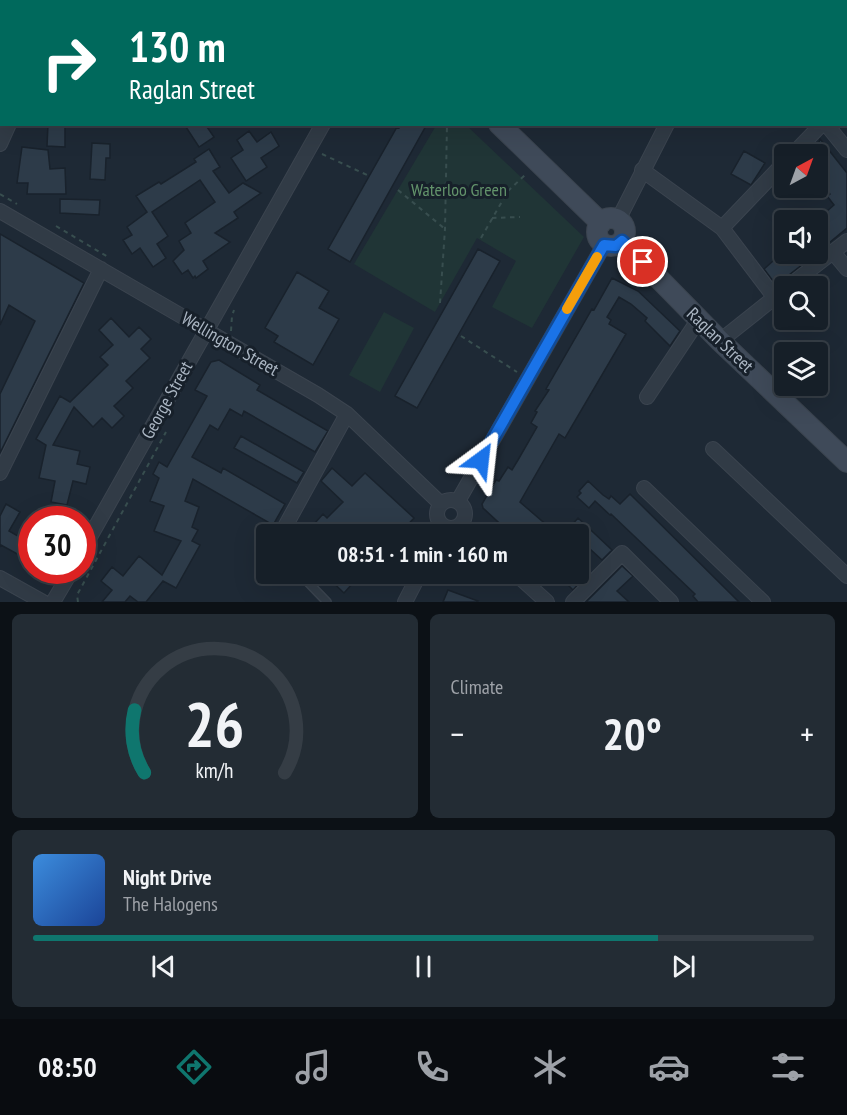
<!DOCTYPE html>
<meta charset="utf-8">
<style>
body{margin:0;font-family:"PT Sans Narrow",sans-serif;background:#232c34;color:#f1f3f6;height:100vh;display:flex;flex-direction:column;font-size:22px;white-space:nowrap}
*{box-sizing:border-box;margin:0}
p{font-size:20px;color:#9ea2a8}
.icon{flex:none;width:33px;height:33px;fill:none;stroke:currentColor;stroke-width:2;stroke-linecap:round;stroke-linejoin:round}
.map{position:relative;height:602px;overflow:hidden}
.drawer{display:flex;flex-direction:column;gap:12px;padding:12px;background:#0c1116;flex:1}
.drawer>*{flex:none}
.banner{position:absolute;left:0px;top:0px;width:848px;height:126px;box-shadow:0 6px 24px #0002,0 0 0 2px #353d45;background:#00695c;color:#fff;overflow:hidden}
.needle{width:39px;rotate:41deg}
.controls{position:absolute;left:774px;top:144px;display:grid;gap:12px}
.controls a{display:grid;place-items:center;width:54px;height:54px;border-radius:6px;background:#161f28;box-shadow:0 6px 24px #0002,0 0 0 2px #353d45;font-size:30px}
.speed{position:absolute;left:18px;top:506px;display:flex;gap:12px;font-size:30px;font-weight:700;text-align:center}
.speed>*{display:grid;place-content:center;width:78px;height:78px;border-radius:50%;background:#161f28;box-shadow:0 6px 24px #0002,0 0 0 2px #353d45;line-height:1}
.speed .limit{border:9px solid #d22;background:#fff;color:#111}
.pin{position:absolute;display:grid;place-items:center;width:51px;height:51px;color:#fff;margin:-26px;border:3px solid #fff;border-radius:50%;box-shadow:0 2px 6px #0007}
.me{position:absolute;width:66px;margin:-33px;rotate:30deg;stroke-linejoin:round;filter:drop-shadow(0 0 4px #0008)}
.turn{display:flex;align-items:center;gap:21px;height:126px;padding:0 30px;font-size:27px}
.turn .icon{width:78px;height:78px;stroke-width:2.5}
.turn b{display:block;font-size:42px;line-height:51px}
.big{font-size:45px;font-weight:700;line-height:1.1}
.drawer .tile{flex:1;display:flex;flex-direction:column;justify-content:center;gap:9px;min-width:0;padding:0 21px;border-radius:9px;background:#232c34}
.drawer .dial{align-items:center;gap:0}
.dial svg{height:156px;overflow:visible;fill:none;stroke:#353d45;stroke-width:7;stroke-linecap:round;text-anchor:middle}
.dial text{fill:#f1f3f6;stroke:none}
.song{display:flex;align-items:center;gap:18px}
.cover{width:72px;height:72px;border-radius:9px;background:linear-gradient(135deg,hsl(210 70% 55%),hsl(220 70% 35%))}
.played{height:6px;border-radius:3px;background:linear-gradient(90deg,#0f766e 80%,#353d45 80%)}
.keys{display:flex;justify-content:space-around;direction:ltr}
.heat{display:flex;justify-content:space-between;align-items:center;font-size:33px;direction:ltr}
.drawer .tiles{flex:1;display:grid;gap:12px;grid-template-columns:1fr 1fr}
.tile:last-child{grid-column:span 2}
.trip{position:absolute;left:256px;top:524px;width:333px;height:60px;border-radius:6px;background:#161f28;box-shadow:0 6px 24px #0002,0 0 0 2px #353d45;font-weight:700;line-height:60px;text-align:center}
.menu{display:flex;height:96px;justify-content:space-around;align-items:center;background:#090c10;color:#9ea2a8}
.menu .icon{width:42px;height:42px}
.menu .on{color:#0f766e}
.menu b{font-size:27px;color:#f1f3f6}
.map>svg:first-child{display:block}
.green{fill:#203536}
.building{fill:#2d3b49;stroke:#19222c;stroke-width:1.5}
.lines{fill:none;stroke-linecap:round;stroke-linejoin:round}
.lane-casing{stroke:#3b444f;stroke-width:10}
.street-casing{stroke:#3b444f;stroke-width:16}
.secondary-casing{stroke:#3b444f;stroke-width:22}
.path{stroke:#384e4f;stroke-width:2;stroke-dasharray:4.5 4.5;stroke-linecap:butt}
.lane{stroke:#313b46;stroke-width:7}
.street{stroke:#313b46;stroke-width:14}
.secondary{stroke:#3f4a59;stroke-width:20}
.route-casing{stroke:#114b97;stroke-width:15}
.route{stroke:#1a73e8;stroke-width:10}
.slow{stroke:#f59e0b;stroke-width:10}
.labels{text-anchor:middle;stroke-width:6;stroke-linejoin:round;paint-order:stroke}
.park-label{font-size:18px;fill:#63936b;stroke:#17202a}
.street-label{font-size:18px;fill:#abb6c3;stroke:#17202a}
</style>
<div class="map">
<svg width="847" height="602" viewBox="0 0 847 602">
<rect width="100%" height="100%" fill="#1e2935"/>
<path class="green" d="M399,0H604L400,2Z
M437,124L466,125L584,237L532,328L492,307L516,261L477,238L435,312L354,264Z
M384,312L414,328L380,392L349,375Z"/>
<path class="building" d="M48,124H65V147L47,146Z
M184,124H205L214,137L199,147Z
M401,124H427L350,262L328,249L397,127L399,128Z
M249,131L257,142L271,132L279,146L261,158L267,167L246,181L231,158L243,150L237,140Z
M820,139L847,173V228L818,252V219L834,205L827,196L830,194L818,178V154H807L818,146Z
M92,143L110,144V158H106L105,180L90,179Z
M22,147L48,150L50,169L65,168L66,194H27L28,183H17Z
M209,149L220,167L213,171L229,193L243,183L261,193L234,212L238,218L215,233L230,242L203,261L208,269L196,278L195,276L193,278L188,270L182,274L173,261L184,250L179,241L191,233L185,223L215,202L200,180L152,212L168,236L157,244L166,258L153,267L140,248L132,254L123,240L132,235L127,227L147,212L136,196L159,182L161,184L196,162L194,159Z
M744,151L765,163L751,185L731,174Z
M60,199L100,200L99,215L60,213Z
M0,234L84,283L0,453V394L35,321L9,305L0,325Z
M478,249L500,261L417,408L395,396Z
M781,254H816L776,285L764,269Z
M297,272L329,291L319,308L339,319L313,365L274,342L278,336L265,328Z
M612,278L638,291L680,331L670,346L645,321L647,318L631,304L619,297L607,317L611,320L609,324L626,334L565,438L559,434L520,502L557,534H511L483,508L482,504L496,480L499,481L508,467L512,470L518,460L537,427L531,423L537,412L535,411L549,390L546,389L592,309L594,310Z
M111,318L129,337L139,327L151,339L141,349L150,358L126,381L133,388L114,406L124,416L112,428L102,418L93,427L74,407L53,445L80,451L77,464L90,467L86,484L73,481L67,505L51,502L55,481L39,478L46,445L36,439L60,396L70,402L108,365L100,357L113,345L99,330Z
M219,360L260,385L257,390L328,431L315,452L244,411L242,416L230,409L218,430L210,425L192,457L221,473L223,468L285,504L273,525L193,479L185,501L199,507L192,527L198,530L192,541L200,545L176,588L163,581L146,602H138L130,596L125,602H102L112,590L101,581L112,567L123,576L139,556L162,575L181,541L154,531L164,506L150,501L159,478L153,474L159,462L167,467L207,396L195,390L211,362Z
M241,436L304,472L297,483L234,448Z
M332,468L352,486L365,473L414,518L399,534H305L323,514L327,518L343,502L321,481Z
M588,481L603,495L609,499L611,496L620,504L630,494L739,602H698L693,596L695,594L611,514L610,515L595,501L589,508L577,497L581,493L579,491Z
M6,504L20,512L9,531L32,544V562L1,545L0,547V516Z
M578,518L612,550L602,560L590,549L579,559V534H564Z
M622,566L633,576L617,591L629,602H586Z
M323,573H362L344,593Z
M556,573H581L585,577L573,590Z
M448,590L478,601L477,602H443Z"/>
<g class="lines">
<g class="lane-casing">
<path id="lane" d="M846,29L847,28
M299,573L327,602"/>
</g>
<g class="street-casing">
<path id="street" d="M720,0L721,2
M68,2L69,0
M740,2L742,0
M846,105L847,104
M826,124L847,150
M0,144L9,124
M793,154L822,124
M642,170L722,228L775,298
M0,211L318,395L347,414L441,504
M618,220L667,124
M722,228L784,163
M833,252L847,269
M789,286L847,241
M720,341L784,290
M647,397L699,319
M713,449L847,576
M0,473L101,269
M644,488L763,602
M437 514a14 14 0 1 1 28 0a14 14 0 1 1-28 0Z
M458,501L604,245
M281,534L347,414
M82,551L323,124
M515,573L547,602
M0,578L43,602
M53,602L72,570
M405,602L420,573
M573,602L622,553L671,602"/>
</g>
<g class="secondary-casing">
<path id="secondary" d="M371,0L373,2
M499,124L601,223
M597 232a14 14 0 1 1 28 0a14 14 0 1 1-28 0Z
M622,241L720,341L847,462"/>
</g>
<path class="path" d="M393,0L394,2
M470,0V2
M662,2L663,0
M0,37L2,34
M0,45L2,42
M322,154L367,175
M398,190L445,229
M0,194L17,204
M492,218L520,217
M56,226L108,257
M481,238L508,191L525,175
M440,303L445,229L447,124
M231,331L232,316L234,310
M461,336L517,372
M78,602L77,595L166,432"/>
<use href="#lane" class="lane"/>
<use href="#street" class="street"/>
<use href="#secondary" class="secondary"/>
</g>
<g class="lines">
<g class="route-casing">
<path id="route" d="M481,460L604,245L616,246L622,241L643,262"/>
</g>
<use href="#route" class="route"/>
<path class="slow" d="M567,309L597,257"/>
</g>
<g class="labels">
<g class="park-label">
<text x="459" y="196">Waterloo Green</text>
</g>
<g class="street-label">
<text transform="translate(720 340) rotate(44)" y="6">Raglan Street</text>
<text transform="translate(230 344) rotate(30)" y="6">Wellington Street</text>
<text transform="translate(167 400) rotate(-61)" y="6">George Street</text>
</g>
</g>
</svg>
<div class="controls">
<a><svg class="needle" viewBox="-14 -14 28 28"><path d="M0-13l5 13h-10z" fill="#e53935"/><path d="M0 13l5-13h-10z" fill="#9ea2a8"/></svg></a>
<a><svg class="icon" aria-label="sound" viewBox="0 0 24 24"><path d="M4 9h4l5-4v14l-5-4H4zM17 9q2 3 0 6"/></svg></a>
<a><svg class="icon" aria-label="search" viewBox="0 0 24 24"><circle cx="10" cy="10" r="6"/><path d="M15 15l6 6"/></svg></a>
<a><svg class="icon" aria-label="layers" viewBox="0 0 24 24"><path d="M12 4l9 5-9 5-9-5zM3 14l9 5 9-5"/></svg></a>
</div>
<div class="speed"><div class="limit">30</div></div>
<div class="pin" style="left:643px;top:262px;background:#d93025"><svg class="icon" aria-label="arrive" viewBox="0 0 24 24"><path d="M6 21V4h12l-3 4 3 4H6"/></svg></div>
<svg class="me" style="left:481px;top:460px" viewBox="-20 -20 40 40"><path d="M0-17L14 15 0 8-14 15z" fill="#1a73e8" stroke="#fff" stroke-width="4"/></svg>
<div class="trip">08:51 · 1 min · 160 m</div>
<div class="banner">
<div class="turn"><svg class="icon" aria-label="right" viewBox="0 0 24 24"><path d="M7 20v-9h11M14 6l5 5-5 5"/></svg><div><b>130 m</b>Raglan Street</div></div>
</div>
</div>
<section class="drawer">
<div class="tiles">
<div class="tile dial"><svg viewBox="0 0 100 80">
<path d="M14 69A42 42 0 1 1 86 69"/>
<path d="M14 69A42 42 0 0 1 9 37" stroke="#0f766e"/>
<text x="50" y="56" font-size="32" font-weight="700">26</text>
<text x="50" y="72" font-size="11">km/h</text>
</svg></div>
<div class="tile"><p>Climate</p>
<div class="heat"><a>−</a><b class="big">20°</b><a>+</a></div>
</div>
<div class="tile">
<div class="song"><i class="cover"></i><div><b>Night Drive</b><p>The Halogens</p></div></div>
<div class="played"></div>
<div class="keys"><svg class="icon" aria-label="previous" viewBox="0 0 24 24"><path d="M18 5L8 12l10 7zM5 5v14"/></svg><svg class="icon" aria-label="pause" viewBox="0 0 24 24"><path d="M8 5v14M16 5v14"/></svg><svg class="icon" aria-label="next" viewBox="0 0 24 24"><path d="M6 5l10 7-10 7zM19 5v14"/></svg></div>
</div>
</div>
</section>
<nav class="menu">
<b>08:50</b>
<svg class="icon on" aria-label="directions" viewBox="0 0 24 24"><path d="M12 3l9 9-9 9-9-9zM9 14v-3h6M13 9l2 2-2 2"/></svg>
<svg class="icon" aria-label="music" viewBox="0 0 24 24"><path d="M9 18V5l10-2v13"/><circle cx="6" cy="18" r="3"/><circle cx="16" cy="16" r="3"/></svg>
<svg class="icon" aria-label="phone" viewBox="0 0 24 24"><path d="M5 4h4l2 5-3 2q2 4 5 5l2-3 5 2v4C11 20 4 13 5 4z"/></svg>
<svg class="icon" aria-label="climate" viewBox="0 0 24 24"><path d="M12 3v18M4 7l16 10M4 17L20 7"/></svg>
<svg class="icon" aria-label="car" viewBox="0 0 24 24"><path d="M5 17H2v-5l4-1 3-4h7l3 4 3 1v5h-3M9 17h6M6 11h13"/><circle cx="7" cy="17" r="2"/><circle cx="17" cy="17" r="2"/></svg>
<svg class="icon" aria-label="filters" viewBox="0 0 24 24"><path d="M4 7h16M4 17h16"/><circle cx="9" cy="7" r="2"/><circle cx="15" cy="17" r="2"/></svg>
</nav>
